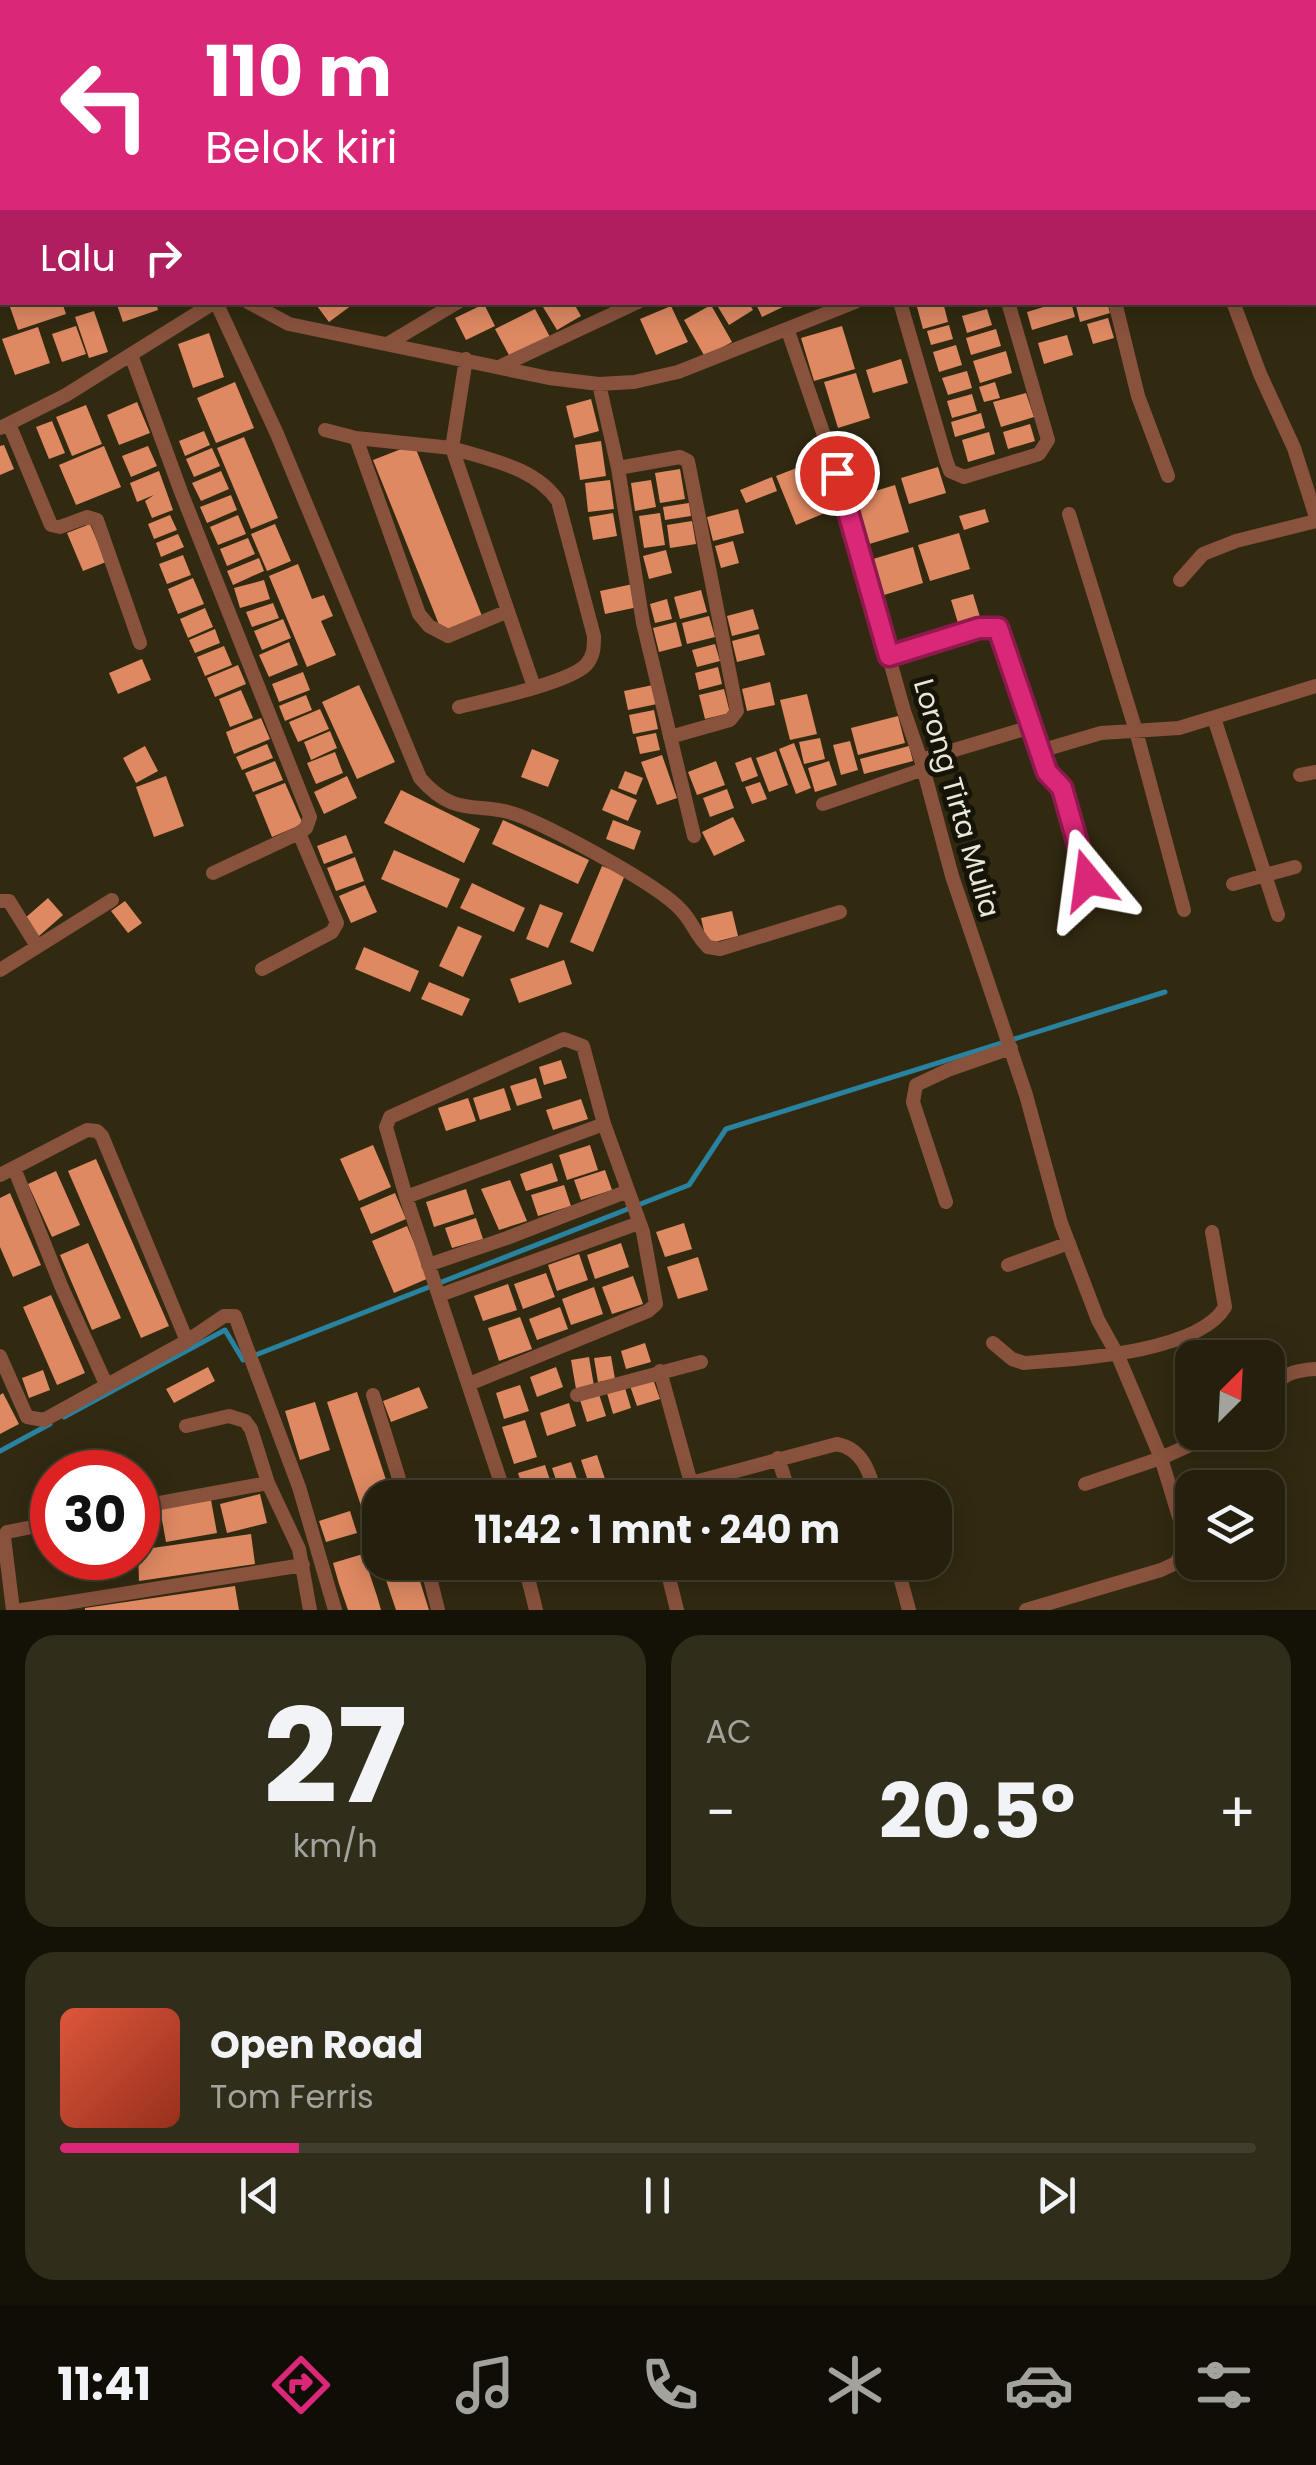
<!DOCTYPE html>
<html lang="id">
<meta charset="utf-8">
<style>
body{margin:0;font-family:Poppins,sans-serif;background:#312d1b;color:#f1f3f6;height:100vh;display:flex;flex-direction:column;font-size:38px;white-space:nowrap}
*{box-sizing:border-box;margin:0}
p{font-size:32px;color:#a3a39d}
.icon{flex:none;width:55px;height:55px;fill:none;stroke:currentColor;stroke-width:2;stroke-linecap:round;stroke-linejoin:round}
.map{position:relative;height:1610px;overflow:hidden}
.side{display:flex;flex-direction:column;gap:25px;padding:25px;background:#141207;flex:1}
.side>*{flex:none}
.guide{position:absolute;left:0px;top:0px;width:1318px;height:305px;box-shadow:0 5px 25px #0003,0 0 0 2px #423e2e;background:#db2777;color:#fff;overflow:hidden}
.needle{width:65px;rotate:24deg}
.tools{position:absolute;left:1175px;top:1340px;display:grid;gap:20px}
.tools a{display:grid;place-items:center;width:110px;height:110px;border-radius:20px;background:#25200d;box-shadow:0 5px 25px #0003,0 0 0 2px #423e2e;font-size:50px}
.speed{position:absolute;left:30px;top:1450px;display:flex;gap:20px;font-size:50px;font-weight:700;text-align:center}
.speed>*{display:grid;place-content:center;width:130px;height:130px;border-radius:50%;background:#25200d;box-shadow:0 5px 25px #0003,0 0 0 2px #423e2e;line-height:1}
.speed .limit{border:15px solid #d22;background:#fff;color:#111}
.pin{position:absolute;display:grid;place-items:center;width:85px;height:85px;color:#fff;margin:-42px;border:5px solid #fff;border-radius:50%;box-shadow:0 2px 10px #0007}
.me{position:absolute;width:110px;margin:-55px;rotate:344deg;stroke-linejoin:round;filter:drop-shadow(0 0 8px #0008)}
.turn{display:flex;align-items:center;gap:35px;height:210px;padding:0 40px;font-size:45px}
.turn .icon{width:130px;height:130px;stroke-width:2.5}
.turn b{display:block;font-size:70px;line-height:85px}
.then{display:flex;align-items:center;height:95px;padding:0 40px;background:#0003;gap:20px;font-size:38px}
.big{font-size:75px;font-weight:700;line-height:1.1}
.side .widget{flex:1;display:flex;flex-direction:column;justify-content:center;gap:15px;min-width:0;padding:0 35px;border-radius:30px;background:#312d1b}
.side .dial{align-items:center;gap:0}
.dial b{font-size:130px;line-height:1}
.song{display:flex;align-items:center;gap:30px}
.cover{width:120px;height:120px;border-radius:15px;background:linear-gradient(135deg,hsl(10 70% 55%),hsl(10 70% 35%))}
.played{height:10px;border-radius:5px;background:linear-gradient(90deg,#db2777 20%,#423e2e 20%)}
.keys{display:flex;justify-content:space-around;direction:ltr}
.heat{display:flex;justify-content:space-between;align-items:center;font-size:55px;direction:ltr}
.side .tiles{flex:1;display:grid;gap:25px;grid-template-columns:1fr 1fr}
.widget:last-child{grid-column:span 2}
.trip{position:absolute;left:362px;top:1480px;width:590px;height:100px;border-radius:30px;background:#25200d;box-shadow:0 5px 25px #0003,0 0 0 2px #423e2e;font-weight:700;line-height:100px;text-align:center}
.tab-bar{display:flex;height:160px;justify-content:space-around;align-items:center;background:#0f0d05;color:#a3a39d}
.tab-bar .icon{width:70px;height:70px}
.tab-bar .selected{color:#db2777}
.tab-bar b{font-size:45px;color:#f1f3f6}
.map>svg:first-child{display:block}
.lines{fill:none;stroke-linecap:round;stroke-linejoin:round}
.stream{stroke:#2983a0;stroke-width:5}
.building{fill:#de8962}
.minor{stroke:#88523d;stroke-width:14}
.route-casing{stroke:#8e194d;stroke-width:25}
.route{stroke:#db2777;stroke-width:18}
.labels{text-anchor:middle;stroke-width:10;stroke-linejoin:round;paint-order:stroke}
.street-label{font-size:28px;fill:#ebe7d8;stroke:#161308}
</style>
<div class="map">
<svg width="1316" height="1610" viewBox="0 0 1316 1610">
<rect width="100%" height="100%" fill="#312a11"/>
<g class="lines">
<path class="stream" d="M64,1417L225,1330L243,1360L689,1185L726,1129L1165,992
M0,1451L50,1424"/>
</g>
<path class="building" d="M24,302H62L66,314L18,330L10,307Z
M116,302H156L158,310L123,322Z
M314,302H356L329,322Z
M540,302H573L581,316L557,330Z
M725,302H748L753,310L729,325L718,307Z
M755,302H793L762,317Z
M933,302H943L948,322L923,329L917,307Z
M1060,302H1071L1075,317L1032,330L1027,312Z
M1075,302H1107L1110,313L1080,322Z
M484,304L495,326L466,340L455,318Z
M711,305L732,342L705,357L684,320Z
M671,306L688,342L656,355L640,319Z
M535,309L550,337L510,357L495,329Z
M987,309L992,325L967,333L962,316Z
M94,311L108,352L89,358L75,317Z
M1108,318L1114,338L1093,344L1087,324Z
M949,325L953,339L931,345L927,331Z
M76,326L86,354L62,362L52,334Z
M842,326L855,369L814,381L801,338Z
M38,327L50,363L15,375L2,339Z
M996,329L1001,346L971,355L966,338Z
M209,333L224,377L193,388L178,344Z
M1067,335L1073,355L1044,364L1038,343Z
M956,345L962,365L939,372L933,352Z
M1006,351L1012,373L980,383L973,361Z
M901,359L908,383L873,393L866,370Z
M967,371L972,388L948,395L942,378Z
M856,373L870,418L838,428L824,382Z
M235,382L254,428L216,443L197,398Z
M995,382L1000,398L984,402L979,387Z
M1026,393L1034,417L1001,427L993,402Z
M972,394L977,411L952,418L947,401Z
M591,399L599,431L574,438L566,406Z
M137,402L150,433L119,445L107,415Z
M86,405L102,444L72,456L56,417Z
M981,413L985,428L955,437L951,422Z
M52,421L65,453L49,459L36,427Z
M1030,424L1035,441L1008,449L1003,432Z
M204,431L210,445L185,456L179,441Z
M989,432L995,454L968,462L962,440Z
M244,437L278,518L251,529L217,448Z
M601,441L606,476L580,480L575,445Z
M414,444L482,616L442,632L373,460Z
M4,445L14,469L0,475V446Z
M104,446L121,487L76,505L59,465Z
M148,446L157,466L131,477L122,456Z
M212,448L220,466L194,477L186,459Z
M817,460L837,508L796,525L776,476Z
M938,467L946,493L909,504L901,478Z
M680,469L685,499L660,503L655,473Z
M159,471L173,510L152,518L145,501L154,495L137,502L130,483Z
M221,471L229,489L201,501L192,483Z
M772,477L777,491L746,503L740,490Z
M610,480L614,509L588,512L585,483Z
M651,480L656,507L635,511L631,483Z
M895,485L909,532L866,545L852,498Z
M231,495L237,510L207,523L200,507Z
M689,503L691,516L665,520L663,507Z
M738,509L744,533L713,541L707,517Z
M985,509L989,522L964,530L959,516Z
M613,513L617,536L593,540L589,517Z
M660,513L665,545L644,548L639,516Z
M170,515L177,530L154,539L148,524Z
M238,515L246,534L218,545L210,527Z
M692,521L696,544L670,548L667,525Z
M90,524L106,562L83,571L67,533Z
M275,524L291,561L267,571L251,534Z
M959,533L970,569L930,581L918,545Z
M178,534L184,547L161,557L156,543Z
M248,538L255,554L227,566L220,549Z
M733,541L739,563L721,568L715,546Z
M913,547L923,583L884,595L873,559Z
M666,550L672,573L649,579L643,556Z
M183,555L191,575L167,584L159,564Z
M259,558L264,571L233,585L227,571Z
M298,564L312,599L324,595L333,616L321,621L336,655L307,667L269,576Z
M193,578L204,604L178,614L168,589Z
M264,580L270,599L240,608L234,588Z
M633,584L638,607L605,614L600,591Z
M701,590L707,612L680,619L674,597Z
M973,594L980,617L958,623L951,600Z
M667,599L672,619L655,623L650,604Z
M273,603L279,618L252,627L246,612Z
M205,608L213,627L188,638L180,619Z
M753,609L759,629L732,636L727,616Z
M709,616L715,637L687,644L682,623Z
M283,619L291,638L262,650L254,631Z
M676,622L682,646L659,652L653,628Z
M215,629L220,643L195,653L189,640Z
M759,634L765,655L737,662L732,641Z
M289,642L298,665L269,677L259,655Z
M715,644L720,661L697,667L692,650Z
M224,646L232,665L205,676L197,657Z
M142,659L151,680L118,694L109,673Z
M238,665L246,684L215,697L207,678Z
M718,667L722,684L699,690L695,673Z
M303,672L310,690L279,702L272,684Z
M770,682L775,705L747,711L742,689Z
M359,685L395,762L357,779L322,702Z
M653,685L657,704L628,710L624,691Z
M724,689L730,713L705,719L699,695Z
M241,690L253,718L230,727L219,699Z
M807,694L817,734L790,740L780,700Z
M306,695L312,710L285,721L279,706Z
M320,709L329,729L298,742L289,722Z
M654,710L658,729L633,734L629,715Z
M898,716L905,743L858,755L851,728Z
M261,718L270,739L234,754L226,732Z
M330,731L337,748L311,760L304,742Z
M656,733L660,750L640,754L636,737Z
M820,738L825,759L804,764L799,742Z
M850,741L858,770L841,775L833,745Z
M794,743L811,788L796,794L779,749Z
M267,744L273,758L242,770L236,757Z
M145,746L158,771L136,783L123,758Z
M909,746L913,761L864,774L860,759Z
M532,749L559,760L548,787L521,777Z
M776,751L788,785L769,792L756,758Z
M335,752L343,773L316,784L307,763Z
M662,755L677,798L657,805L641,762Z
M751,757L758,776L742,782L735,763Z
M275,761L283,780L253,792L245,773Z
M716,761L725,785L697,795L688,772Z
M829,761L837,785L815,792L808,768Z
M625,771L643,778L636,795L618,788Z
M166,776L184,826L154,837L136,787Z
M347,776L357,798L324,814L314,792Z
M760,782L767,799L752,804L745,787Z
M285,783L303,824L272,837L255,795Z
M611,789L637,800L628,821L602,810Z
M727,789L734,808L710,817L703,798Z
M401,790L480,829L464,863L384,823Z
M733,817L745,841L714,856L702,832Z
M503,820L589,860L578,884L492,844Z
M613,820L641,831L634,850L606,839Z
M346,835L353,853L324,864L317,846Z
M394,850L460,879L447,908L381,879Z
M355,857L364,881L336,891L327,868Z
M602,866L625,875L593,952L570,942Z
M472,883L525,908L514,932L460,908Z
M365,885L377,912L351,923L339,896Z
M48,898L63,915L39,936L24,919Z
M125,901L142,923L128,933L111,911Z
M540,904L563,913L548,948L526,939Z
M732,911L738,936L707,944L701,918Z
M458,926L482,936L463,977L439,966Z
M364,947L419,971L410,992L355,969Z
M564,960L572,984L519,1003L510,979Z
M429,982L470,999L462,1016L421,999Z
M561,1060L567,1078L544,1085L539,1067Z
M536,1078L542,1098L517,1106L510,1086Z
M504,1088L511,1110L480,1120L473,1098Z
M468,1098L476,1121L446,1131L438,1108Z
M581,1099L588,1119L553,1130L546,1110Z
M373,1145L391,1187L359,1201L340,1159Z
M590,1145L598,1170L567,1180L559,1155Z
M96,1159L169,1326L141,1338L68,1171Z
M552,1163L558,1181L526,1191L520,1174Z
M605,1170L612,1190L581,1200L574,1180Z
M56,1171L80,1225L52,1237L28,1184Z
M510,1180L527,1221L499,1230L481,1189Z
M564,1185L571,1206L538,1216L531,1195Z
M466,1189L474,1214L434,1227L426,1202Z
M10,1193L41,1265L13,1277L0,1247V1198Z
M395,1193L406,1219L371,1234L360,1208Z
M476,1218L483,1239L452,1248L445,1228Z
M684,1223L692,1249L665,1257L656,1232Z
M407,1226L429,1278L394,1293L372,1241Z
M88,1243L121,1318L92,1330L60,1255Z
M621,1243L629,1267L595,1279L587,1255Z
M579,1254L588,1280L557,1291L548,1265Z
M698,1257L708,1290L678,1299L667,1267Z
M546,1273L555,1297L523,1309L514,1284Z
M633,1276L643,1304L612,1314L602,1287Z
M508,1284L517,1310L483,1321L474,1296Z
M594,1287L603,1314L571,1325L562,1299Z
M51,1295L85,1373L57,1385L23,1307Z
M560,1307L568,1329L537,1340L529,1319Z
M520,1317L532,1349L499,1361L488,1328Z
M645,1343L651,1362L626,1369L621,1351Z
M611,1356L615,1379L598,1382L594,1358Z
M589,1357L594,1386L576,1389L571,1360Z
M208,1367L215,1381L174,1403L166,1389Z
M556,1367L563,1387L537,1397L530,1377Z
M43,1370L50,1390L29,1398L22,1378Z
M653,1379L660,1399L637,1406L630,1386Z
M520,1385L529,1411L504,1419L496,1393Z
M419,1387L428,1408L391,1422L383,1401Z
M625,1388L631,1408L613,1414L607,1393Z
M357,1392L392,1498H380L379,1561L327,1402Z
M3,1393L19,1424L0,1434V1395Z
M599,1394L606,1416L587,1422L580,1400Z
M315,1402L330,1450L300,1460L285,1411Z
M569,1403L576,1426L547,1436L540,1413Z
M525,1420L537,1457L514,1464L502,1427Z
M597,1455L607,1485L591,1490L581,1460Z
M571,1462L577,1479L558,1486L552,1468Z
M545,1465L556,1498H526L518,1473Z
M260,1494L267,1523L227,1533L220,1504Z
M211,1500L217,1533L166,1542L160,1509Z
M350,1511L357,1533L326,1542L319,1521Z
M251,1534L255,1564L139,1581L138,1550Z
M363,1554L377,1596L381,1610H348L339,1584L333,1563Z
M380,1562H414L429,1610H396Z
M235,1586L239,1610H85V1608Z"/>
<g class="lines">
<path class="minor" d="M200,0L201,2
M360,0L361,2
M534,0L536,2
M622,0L623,2
M905,0L907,2
M1112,0L1113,2
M22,2L30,0
M682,2L685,0
M833,2L838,0
M1059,2L1065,0
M0,10L2,9
M0,122H2
M1315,156H1316
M1315,223L1316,227
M0,229L2,228
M216,302L277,434L420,778C457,821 480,799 523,817C557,831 659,885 681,910C692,921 696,936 708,947L720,949L840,912
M248,302L289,324L549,378L599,384L634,382L678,372L855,302
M900,302L946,460L950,471L964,477L1039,454L1048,440L1008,302
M1115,302L1138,396L1168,476
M1233,302L1260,374L1294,448L1316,517
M788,331L837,473L904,711L921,760L952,876L1026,1095L1061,1223L1098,1320L1118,1356L1161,1458L1187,1543L1176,1563L1161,1570L1026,1610
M389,343L458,302
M131,355L181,492L310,817L306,828L299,833L213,873
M466,359L452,448L356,438L419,614L429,626L448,636L506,612
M501,366L638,302
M599,384L618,468L643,623L694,836
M9,424L51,525L60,527L87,517L97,520L140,643
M0,428L66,395L215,302
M325,430L356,438
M618,468L680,457L688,461L737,711L730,720L670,737
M1069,514L1136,731L1184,910
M1180,580L1203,554L1236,541L1316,521
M889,656C921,645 964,622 998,628L1031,727L921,760
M459,707C487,700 568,683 586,665C594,656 594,647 594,636L558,501C535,467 489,460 452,448L534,687
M1214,718L1278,915
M1031,727L1047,772L1062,787L1088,880
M1040,751L1101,733L1179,728L1316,686
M1300,775L1316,772
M823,804L924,769
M1233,884L1295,867
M0,901H9L37,946
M262,969L332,932L337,923L299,833
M0,970L112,900
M14,1168L62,1288L106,1384
M0,1175L87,1130L97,1131L102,1136L187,1341
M406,1197L604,1124
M946,1202L913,1102L916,1085L948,1070L1011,1048
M428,1265L507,1238L628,1191
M1008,1265L1069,1243
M440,1295L639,1223
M993,1343L1012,1359L1024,1363C1074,1359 1198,1353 1225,1307L1212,1232
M0,1356L27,1417L44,1420L187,1341L224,1316H235L299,1487L335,1610
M660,1371L691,1483
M469,1384L648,1311L656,1304L643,1232L604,1124L583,1046L564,1039L390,1117L386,1127L406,1197L506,1498
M373,1395L405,1498
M577,1395L701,1362
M1268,1396C1278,1375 1293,1370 1316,1369
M186,1426L229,1416L245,1421L251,1429L268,1483L299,1549L310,1610
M778,1458L791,1498
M1085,1484L1161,1458L1219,1432
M658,1498L691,1483L837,1444C864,1449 870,1475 877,1498
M138,1507L268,1483
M426,1562L438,1610
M524,1562L536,1610
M665,1562L677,1610
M896,1562L909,1610
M13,1610L4,1537L7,1532L52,1523
M22,1610L303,1565"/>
</g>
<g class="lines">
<g class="route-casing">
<path id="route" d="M837,473L889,656L979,628H998L1047,772L1062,788L1088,880"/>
</g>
<use href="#route" class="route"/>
</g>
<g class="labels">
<g class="street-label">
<text transform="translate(957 798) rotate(74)" y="10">Lorong Tirta Mulia</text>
</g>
</g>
</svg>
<div class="tools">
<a><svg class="needle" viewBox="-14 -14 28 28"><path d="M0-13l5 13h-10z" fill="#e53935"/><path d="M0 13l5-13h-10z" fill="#a3a39d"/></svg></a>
<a><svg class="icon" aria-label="layers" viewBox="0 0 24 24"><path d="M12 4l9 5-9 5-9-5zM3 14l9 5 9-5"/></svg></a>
</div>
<div class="speed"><div class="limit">30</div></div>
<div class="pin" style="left:837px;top:473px;background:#d93025"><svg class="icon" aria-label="arrive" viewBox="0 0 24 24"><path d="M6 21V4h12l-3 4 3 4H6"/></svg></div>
<svg class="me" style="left:1088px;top:880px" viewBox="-20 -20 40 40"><path d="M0-17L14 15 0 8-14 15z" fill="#db2777" stroke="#fff" stroke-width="4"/></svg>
<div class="trip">11:42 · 1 mnt · 240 m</div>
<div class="guide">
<div class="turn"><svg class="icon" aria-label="left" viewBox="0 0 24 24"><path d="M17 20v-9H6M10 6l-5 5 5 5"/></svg><div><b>110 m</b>Belok kiri</div></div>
<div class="then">Lalu<svg class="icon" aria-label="right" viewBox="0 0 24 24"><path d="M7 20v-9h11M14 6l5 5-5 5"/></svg></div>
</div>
</div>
<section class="side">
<div class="tiles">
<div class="widget dial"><b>27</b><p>km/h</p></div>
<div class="widget"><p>AC</p>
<div class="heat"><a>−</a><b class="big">20.5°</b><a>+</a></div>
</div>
<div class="widget">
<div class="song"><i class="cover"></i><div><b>Open Road</b><p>Tom Ferris</p></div></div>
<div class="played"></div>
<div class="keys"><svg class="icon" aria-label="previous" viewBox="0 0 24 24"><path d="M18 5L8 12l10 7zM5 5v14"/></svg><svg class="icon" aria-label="pause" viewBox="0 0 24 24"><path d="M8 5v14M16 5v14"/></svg><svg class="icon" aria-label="next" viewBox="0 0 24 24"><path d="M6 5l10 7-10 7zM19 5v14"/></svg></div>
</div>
</div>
</section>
<nav class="tab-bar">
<b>11:41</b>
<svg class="icon selected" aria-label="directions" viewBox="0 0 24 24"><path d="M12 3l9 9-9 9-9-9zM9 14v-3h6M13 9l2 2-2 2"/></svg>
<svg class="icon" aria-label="music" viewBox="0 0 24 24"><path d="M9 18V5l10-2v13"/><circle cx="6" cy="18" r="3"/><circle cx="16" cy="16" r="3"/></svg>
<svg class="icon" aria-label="phone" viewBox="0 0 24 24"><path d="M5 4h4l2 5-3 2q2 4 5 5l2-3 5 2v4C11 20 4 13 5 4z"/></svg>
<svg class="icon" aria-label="climate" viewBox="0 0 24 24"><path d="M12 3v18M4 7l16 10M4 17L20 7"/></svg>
<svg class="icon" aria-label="car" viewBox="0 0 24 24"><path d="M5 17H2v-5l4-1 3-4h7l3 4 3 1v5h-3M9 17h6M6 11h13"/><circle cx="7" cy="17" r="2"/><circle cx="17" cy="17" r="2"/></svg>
<svg class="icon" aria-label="filters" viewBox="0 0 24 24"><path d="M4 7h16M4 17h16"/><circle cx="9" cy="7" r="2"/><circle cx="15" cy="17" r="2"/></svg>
</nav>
